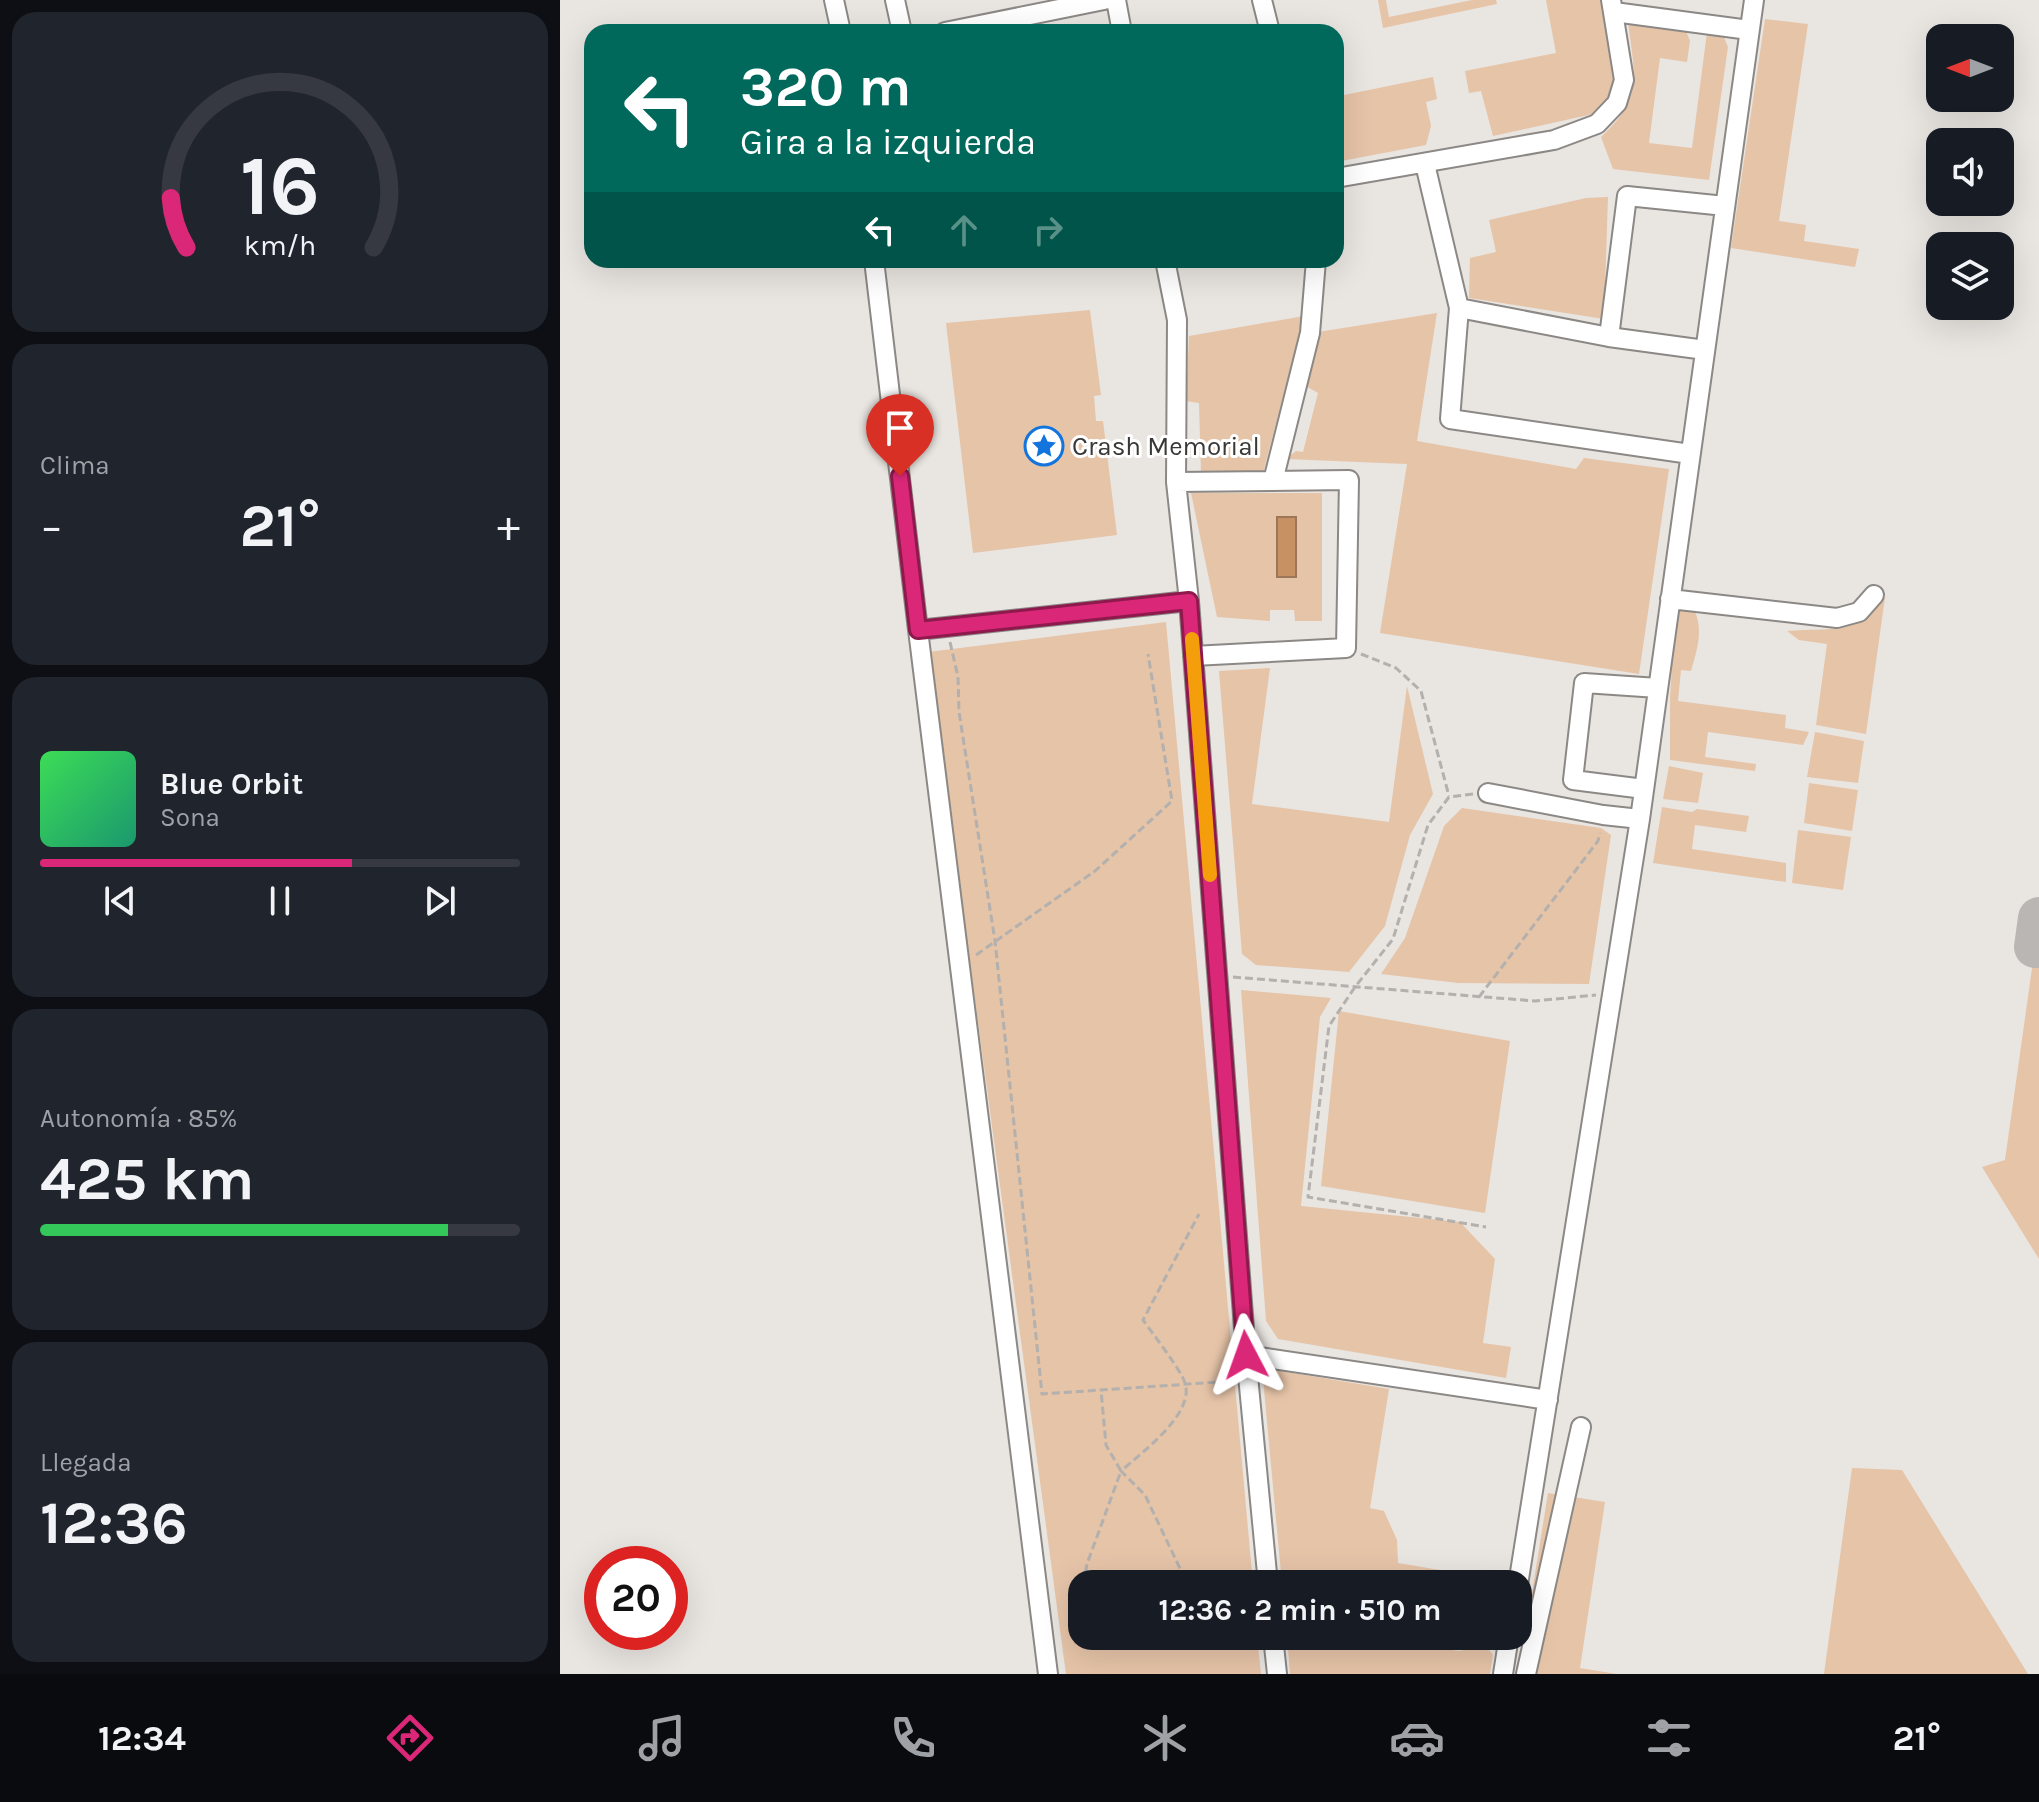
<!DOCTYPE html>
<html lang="es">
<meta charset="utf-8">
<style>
body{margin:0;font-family:Karla,sans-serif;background:#20242c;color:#f1f3f6;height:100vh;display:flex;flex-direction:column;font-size:30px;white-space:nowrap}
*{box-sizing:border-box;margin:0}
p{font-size:26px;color:#9ea1a6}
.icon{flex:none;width:44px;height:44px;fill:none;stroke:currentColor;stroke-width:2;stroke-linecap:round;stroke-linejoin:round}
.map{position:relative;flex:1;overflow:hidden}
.drawer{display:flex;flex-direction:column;gap:12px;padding:12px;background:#0d0f14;width:560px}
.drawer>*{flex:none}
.banner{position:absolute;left:24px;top:24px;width:760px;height:244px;border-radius:24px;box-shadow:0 8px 32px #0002;background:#00695c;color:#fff;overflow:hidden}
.needle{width:52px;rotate:270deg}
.tools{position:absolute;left:1366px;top:24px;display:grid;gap:16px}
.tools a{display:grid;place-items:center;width:88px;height:88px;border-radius:16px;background:#171b24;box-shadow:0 8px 32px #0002;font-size:40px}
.speed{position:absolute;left:24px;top:1546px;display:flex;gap:16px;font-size:40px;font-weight:700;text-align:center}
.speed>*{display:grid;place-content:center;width:104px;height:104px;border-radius:50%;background:#171b24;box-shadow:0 8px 32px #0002;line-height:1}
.speed .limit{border:12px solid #d22;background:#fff;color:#111}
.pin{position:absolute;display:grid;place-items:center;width:68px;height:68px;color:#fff;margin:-82px -34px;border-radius:50% 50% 50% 0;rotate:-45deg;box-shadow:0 0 8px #0007}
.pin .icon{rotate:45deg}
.me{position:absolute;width:88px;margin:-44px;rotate:356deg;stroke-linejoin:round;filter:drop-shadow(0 0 6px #0008)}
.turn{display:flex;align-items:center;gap:28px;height:168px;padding:0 24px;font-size:36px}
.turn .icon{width:104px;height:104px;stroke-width:2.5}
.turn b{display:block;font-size:56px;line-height:68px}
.lanes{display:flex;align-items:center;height:76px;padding:0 24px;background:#0003;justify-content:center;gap:40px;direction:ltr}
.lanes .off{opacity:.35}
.big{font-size:60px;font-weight:700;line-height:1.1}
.drawer .widget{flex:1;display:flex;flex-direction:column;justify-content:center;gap:12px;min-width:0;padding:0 28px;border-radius:24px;background:#20242c}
.drawer .dial{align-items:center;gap:0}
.dial svg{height:208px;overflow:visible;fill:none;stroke:#363941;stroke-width:7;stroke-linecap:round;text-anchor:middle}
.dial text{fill:#f1f3f6;stroke:none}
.song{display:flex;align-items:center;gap:24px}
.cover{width:96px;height:96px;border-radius:12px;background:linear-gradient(135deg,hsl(130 70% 55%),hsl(160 70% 35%))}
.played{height:8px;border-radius:4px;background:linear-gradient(90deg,#db2777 65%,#363941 65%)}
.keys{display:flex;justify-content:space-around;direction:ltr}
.heat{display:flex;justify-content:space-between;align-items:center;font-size:44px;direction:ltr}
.charge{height:12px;border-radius:6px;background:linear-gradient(90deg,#34c759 85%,#363941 0)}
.trip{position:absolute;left:508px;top:1570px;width:464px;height:80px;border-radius:24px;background:#171b24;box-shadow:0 8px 32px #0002;font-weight:700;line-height:80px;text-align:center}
.tab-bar{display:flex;height:128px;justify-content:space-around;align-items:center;background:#090b0e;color:#9ea1a6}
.tab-bar .icon{width:56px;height:56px}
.tab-bar .active{color:#db2777}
.tab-bar b{font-size:36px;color:#f1f3f6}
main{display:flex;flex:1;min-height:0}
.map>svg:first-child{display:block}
.green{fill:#e6c4a8}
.water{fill:#c79163;stroke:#9c7656;stroke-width:2}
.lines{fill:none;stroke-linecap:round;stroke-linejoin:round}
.taxiway{stroke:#bab6b4;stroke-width:42}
.minor-casing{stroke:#8b8885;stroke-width:22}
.path{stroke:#b3b0ad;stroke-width:3;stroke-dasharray:8 4;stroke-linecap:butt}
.minor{stroke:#fff;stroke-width:18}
.route-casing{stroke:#8e194d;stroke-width:20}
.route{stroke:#db2777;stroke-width:14}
.slow{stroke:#f59e0b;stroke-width:14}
.labels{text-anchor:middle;stroke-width:6;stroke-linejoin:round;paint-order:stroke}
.poi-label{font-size:26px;fill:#393837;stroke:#fff;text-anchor:start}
</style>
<main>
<section class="drawer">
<div class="widget dial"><svg viewBox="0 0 100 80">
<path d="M14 69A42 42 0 1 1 86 69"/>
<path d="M14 69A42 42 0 0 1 8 50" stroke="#db2777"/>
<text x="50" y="56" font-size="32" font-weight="700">16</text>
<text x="50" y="72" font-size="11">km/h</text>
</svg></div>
<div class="widget"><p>Clima</p>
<div class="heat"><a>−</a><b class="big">21°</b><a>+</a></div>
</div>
<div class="widget">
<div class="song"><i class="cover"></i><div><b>Blue Orbit</b><p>Sona</p></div></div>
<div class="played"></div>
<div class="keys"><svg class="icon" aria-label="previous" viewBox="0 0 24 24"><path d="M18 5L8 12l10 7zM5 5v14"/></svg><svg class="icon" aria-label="pause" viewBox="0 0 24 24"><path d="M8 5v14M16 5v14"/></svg><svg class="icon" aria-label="next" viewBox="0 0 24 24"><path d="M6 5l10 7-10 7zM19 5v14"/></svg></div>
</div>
<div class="widget"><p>Autonomía · 85%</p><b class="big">425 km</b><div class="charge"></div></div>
<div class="widget"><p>Llegada</p><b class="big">12:36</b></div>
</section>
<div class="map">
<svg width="1479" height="1674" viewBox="0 0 1479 1674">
<rect width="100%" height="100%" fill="#e9e5e1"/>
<path class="green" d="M818,0H826L829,17L912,0H936L937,4L823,28Z
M986,0H1043C1047,22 1058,57 1058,77C1057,94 1045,105 1033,114L933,136L921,91L909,93L905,71L996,53Z
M1205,19L1248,24L1219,221L1246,225L1244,241L1299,249L1295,267L1171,248Z
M1068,21L1125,28L1130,41L1127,62L1100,58L1089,143L1132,148L1147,32L1163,35L1168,47L1149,180L1053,169L1041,137C1085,97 1074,74 1068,21Z
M873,77L877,99L866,102L871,126L866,145L776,162V81L779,96Z
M1048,197L1044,319L909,298L910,258L936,252L929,220L1026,198Z
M530,310L541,395L534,396L536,421H543L557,535L413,553L386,323Z
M877,313L857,441L1016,469L1024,458L1109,469L1079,674L820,633L847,464L726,459L736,451L743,452L758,393L744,385L758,332Z
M744,316L703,473L641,474L639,403L626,401L629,336Z
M631,493H762V621H735L734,610H710V621L657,617Z
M1325,597L1306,734L1256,725L1267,644L1239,640L1227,631C1272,627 1295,637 1325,597Z
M1128,601C1146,622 1138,647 1131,671L1121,670L1118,701L1226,715L1225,728L1249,732L1243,745L1148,732L1145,757L1196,764L1195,771L1110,760V698L1115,618Z
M606,622L693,1584H522V1636H697L701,1674H506L368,652Z
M710,668L692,804L829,822L847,686L873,794L850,835L825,926L789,972L696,965L682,954L659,671Z
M1255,732L1304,741L1298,783L1247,777Z
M1109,766L1143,773L1138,803L1103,799Z
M1249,783L1298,790L1292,831L1244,823Z
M1102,807L1132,812L1137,809L1189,816L1186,832L1135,825L1132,849L1226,863V882L1093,863Z
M902,808L1041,828L1051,835L1029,984L898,983L821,974L845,938L884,826Z
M1238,830L1291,837L1283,890L1232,883Z
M1475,947H1479V1259L1422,1167L1445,1160Z
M681,990L771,998L760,1017L741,1206L900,1222L935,1259L923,1343L951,1347L946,1378L718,1339L706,1321Z
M779,1011L950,1041L925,1213L761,1186Z
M702,1368L829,1389L810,1508L824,1511L837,1540L838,1563L946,1581L945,1584H722Z
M1292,1468L1342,1470L1468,1674H1264Z
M988,1493L1045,1502L1020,1668L1057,1674H959Z
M727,1636H851V1644L899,1651L926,1646L933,1655L930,1674H730Z"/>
<path class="water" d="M717,517H736V577H717Z"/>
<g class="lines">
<path class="taxiway" d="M1479,918L1475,947H1479"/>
<g class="minor-casing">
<path id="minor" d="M274,0L281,32
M335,0L342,32
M556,0L562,32
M702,0L710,32
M1054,12L1189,30
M385,32L544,0
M865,164L899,308L1049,337L1145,350
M776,178L994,140L1037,124L1057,103L1064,80L1051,0
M314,260L358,630L629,601
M605,260L617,320L616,482L629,601L686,1355L708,1584
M899,308L890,419L1130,454
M1049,337L1067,196L1165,206
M713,481L750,333L756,260
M616,482L789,480L786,648L633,656
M1110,599L1277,618L1299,612L1314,595
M358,630L488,1674
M1084,789L1013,780L1024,683L1098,688
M928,793L1043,815L1080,819
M686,1355L988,1400
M958,1585L1080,819L1194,0
M713,1636L717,1674
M943,1674L949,1636
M966,1674L1021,1427"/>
</g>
<path class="path" d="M390,642L398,677L399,712L435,941L482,1394L673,1381
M801,654L836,668L861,691L889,796
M913,794L889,797L868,825L833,939L795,987L769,1026L748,1197L926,1227
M416,955L535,871L612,801L588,654
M673,977L975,1001L1036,995
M919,997L1038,841L1040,833
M523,1584L527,1564L561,1471L546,1445L541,1390
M636,1584L625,1579L585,1495L561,1471C581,1453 635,1414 625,1383C621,1370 593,1334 583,1320L639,1214
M519,1608L522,1591"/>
<use href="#minor" class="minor"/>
</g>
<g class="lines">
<g class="route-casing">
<path id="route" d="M340,476L358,630L629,601L686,1355"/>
</g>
<use href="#route" class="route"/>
<path class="slow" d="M632,639L650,875"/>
</g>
<defs>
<g id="sight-ring" transform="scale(2)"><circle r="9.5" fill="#fff" stroke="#1274dc" stroke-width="1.5"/><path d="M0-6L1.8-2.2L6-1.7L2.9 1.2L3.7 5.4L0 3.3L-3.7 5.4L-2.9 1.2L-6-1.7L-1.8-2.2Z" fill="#1274dc"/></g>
</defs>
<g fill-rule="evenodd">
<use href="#sight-ring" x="484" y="446"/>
</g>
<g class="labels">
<g class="poi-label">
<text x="512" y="455">Crash Memorial</text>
</g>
</g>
</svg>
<div class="tools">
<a><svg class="needle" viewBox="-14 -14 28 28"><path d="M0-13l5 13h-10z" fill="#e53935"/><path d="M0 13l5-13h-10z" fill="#9ea1a6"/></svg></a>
<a><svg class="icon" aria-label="sound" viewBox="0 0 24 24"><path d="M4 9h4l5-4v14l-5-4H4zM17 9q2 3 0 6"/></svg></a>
<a><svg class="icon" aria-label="layers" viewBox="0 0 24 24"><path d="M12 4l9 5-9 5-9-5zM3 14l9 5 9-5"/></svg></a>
</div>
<div class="speed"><div class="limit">20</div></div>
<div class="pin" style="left:340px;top:476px;background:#d93025"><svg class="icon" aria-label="arrive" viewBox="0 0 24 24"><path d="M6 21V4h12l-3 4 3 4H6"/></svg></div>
<svg class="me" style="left:686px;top:1355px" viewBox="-20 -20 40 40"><path d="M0-17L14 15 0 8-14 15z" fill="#db2777" stroke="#fff" stroke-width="4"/></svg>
<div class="trip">12:36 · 2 min · 510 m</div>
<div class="banner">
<div class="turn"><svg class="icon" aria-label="left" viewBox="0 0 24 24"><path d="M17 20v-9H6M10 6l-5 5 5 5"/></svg><div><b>320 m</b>Gira a la izquierda</div></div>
<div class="lanes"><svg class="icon" aria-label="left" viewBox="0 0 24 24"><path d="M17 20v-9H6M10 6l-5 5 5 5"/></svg><svg class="icon off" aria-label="ahead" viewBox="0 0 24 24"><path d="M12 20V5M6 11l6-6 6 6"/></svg><svg class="icon off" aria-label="right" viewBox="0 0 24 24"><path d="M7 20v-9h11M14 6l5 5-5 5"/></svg></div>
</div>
</div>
</main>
<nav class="tab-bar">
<b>12:34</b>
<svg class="icon active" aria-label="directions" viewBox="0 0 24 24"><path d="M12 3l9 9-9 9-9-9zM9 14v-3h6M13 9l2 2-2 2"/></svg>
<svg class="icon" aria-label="music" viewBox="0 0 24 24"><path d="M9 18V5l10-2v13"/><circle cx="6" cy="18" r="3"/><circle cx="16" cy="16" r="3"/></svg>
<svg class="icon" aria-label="phone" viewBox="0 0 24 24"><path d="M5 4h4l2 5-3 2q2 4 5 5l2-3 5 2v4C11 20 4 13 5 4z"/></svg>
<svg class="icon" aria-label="climate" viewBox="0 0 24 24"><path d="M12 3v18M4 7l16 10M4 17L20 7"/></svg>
<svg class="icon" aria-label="car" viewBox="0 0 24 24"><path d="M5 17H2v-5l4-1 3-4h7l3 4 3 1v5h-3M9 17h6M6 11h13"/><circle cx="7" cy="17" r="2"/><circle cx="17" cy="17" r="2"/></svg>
<svg class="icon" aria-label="filters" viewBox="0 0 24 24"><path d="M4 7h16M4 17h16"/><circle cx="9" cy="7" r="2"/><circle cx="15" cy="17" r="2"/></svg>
<b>21°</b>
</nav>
